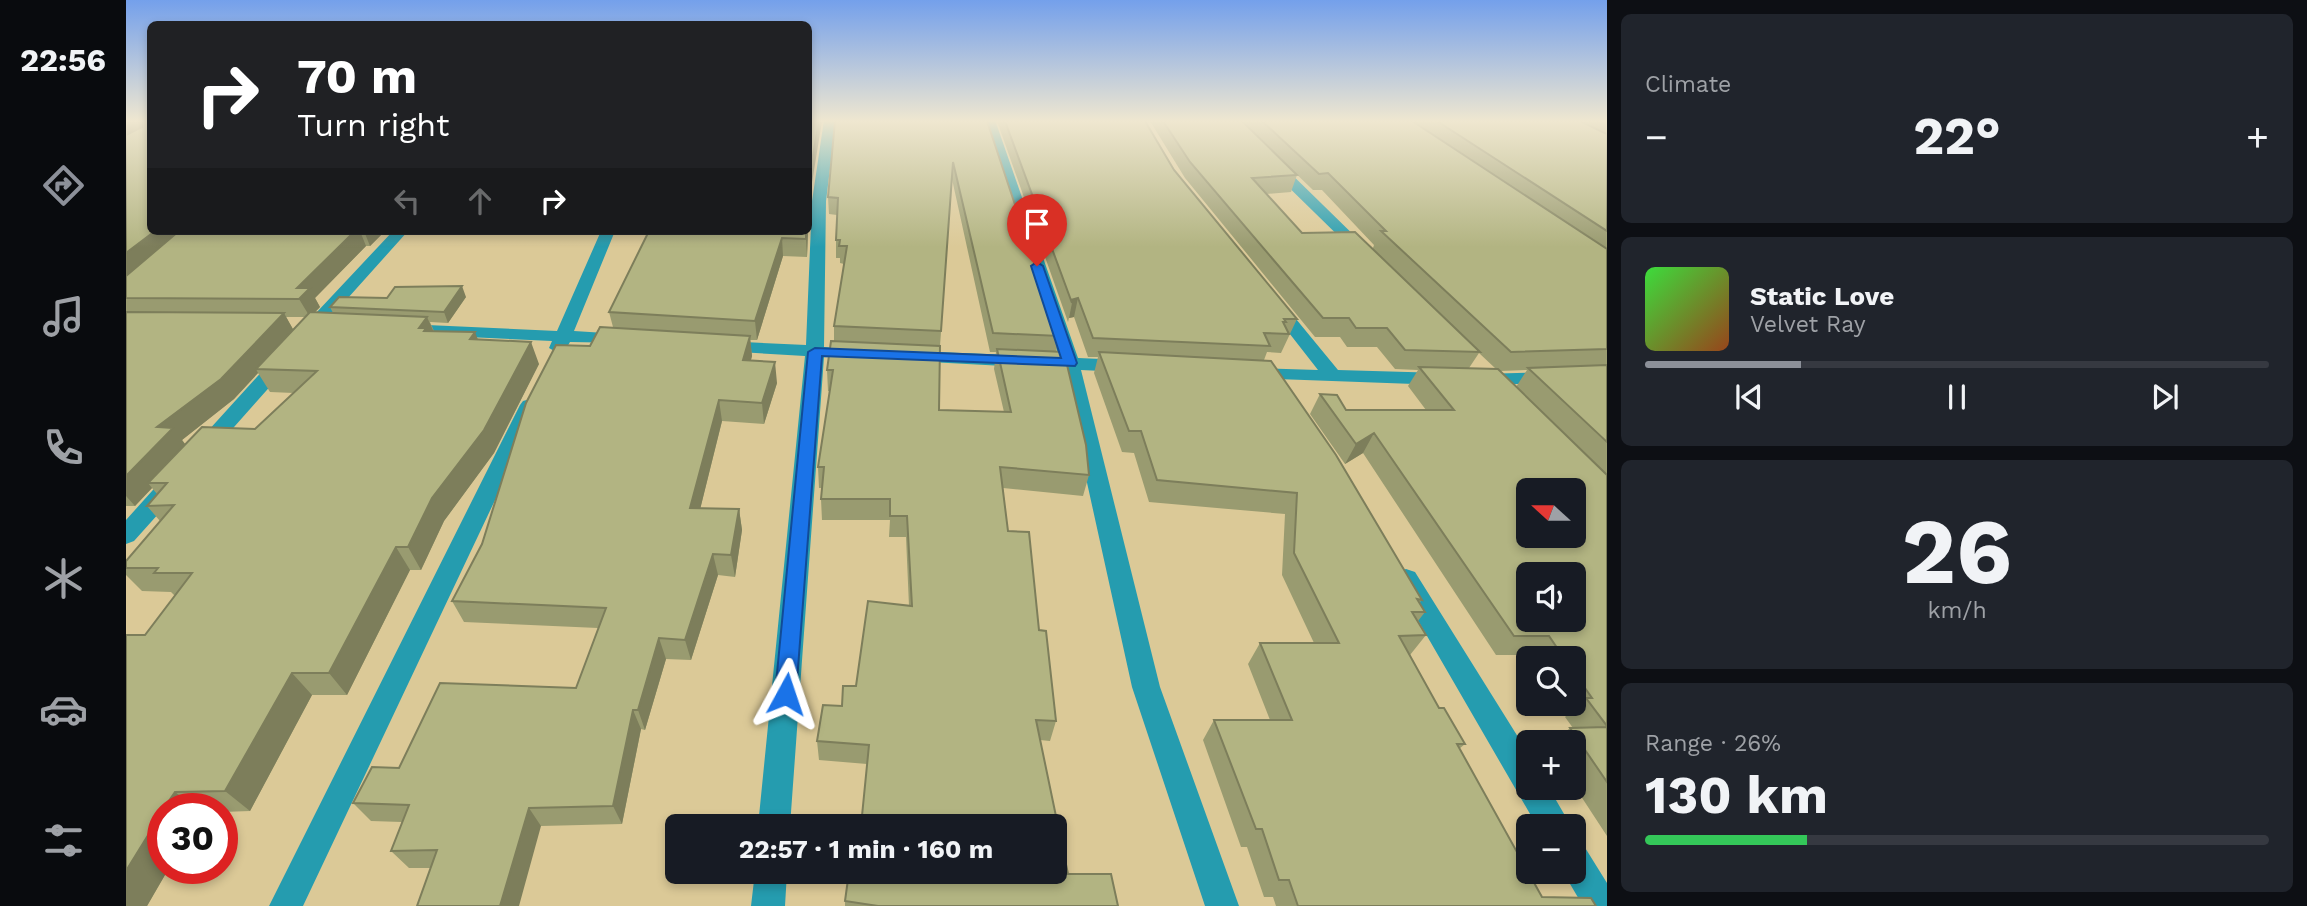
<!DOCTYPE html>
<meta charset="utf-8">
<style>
body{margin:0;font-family:"Work Sans",sans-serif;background:#20242c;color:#f1f3f6;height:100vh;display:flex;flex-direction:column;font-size:26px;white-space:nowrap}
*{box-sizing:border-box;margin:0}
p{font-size:23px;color:#9ea1a6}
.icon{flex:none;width:38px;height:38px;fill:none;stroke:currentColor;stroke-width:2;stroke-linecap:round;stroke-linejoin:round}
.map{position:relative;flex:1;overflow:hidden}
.panel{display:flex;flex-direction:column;gap:14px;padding:14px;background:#0d0f14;width:700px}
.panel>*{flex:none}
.banner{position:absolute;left:21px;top:21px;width:665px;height:214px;border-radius:10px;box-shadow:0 4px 10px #0003;background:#202124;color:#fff;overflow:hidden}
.needle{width:46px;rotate:291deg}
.fabs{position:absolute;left:1390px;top:478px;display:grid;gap:14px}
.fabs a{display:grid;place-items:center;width:70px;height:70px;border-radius:10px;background:#171b24;box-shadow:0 4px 10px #0003;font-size:35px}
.speed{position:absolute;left:21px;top:793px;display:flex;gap:14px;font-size:35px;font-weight:700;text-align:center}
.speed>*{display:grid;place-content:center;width:91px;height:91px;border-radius:50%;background:#171b24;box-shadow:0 4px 10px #0003;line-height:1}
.speed .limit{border:10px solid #d22;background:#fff;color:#111}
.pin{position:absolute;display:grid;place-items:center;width:60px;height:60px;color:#fff;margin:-72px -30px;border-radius:50% 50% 50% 0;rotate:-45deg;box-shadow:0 0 7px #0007}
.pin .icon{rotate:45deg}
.me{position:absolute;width:77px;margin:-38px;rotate:5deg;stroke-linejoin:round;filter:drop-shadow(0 0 5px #0008)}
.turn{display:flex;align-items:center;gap:24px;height:147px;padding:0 35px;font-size:32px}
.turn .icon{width:91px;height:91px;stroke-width:2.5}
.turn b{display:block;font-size:49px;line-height:60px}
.lanes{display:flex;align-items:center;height:66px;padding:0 35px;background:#0003;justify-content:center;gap:35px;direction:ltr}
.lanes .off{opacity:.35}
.big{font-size:52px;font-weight:700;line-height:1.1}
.panel .widget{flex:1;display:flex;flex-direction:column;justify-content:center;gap:10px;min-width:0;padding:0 24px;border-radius:10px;background:#20242c}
.panel .dial{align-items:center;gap:0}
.dial b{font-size:91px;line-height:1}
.song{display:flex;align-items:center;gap:21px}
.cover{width:84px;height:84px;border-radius:10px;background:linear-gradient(135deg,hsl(120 70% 55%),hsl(20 70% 35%))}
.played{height:7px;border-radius:4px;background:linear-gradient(90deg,#8c9099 25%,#363941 25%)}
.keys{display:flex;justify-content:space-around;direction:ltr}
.heat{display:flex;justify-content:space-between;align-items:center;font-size:38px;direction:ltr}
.charge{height:10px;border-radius:5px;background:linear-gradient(90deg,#34c759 26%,#363941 0)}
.trip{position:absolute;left:539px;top:814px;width:402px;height:70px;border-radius:10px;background:#171b24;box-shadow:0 4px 10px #0003;font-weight:700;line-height:70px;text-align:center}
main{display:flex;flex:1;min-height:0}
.menu{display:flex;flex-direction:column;width:126px;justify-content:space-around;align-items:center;background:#090b0e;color:#9ea1a6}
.menu .icon{width:49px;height:49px}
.menu .active{color:#8c9099}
.menu b{font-size:32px;color:#f1f3f6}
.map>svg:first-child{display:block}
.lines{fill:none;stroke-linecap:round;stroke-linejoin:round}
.minor{fill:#259caf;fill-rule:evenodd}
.wall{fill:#999b70;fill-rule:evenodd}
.shaded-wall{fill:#7d7e5b}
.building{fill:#b2b482;stroke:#7d7e5b;stroke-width:2;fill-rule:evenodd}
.route{fill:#1a73e8;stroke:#114b97;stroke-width:2}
</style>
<main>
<nav class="menu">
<b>22:56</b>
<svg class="icon active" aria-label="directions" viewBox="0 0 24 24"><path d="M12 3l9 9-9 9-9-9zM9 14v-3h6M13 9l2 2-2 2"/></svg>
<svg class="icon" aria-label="music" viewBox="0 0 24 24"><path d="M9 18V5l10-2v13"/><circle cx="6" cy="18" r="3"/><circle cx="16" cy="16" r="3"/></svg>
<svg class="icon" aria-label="phone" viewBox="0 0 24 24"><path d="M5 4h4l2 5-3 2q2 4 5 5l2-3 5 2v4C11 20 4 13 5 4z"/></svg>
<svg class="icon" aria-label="climate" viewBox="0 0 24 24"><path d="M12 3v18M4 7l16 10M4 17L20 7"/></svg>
<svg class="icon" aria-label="car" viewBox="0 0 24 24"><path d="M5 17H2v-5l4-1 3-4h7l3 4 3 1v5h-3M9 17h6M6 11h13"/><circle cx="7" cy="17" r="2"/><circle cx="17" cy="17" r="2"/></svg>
<svg class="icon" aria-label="filters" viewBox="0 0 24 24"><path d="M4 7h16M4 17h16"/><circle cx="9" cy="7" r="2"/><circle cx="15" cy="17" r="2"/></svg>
</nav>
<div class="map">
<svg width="1481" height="906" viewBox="0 0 1481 906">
<rect width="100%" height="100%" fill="#dbc997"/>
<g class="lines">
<path class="minor" d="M698,120H710L700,201L698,347L732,349L741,354L732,359L698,357L664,826H632L679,356L597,351L588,346L597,341L680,345L686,201Z
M857,120H869L952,358L998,360L1007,366L998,372L955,370L1034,687L1113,906H1079L1006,687L936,369L785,361L776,356L785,351L933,357Z
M1147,160L1152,161L1242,249L1245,252L1242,255H1232L1142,167L1141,164Z
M267,231H282L187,337H175L172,333L175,329Z
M475,231H489L448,331L495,334L504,339L501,343L444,342L438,352L432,353L423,348L426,341L279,334L270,329L279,324L431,331Z
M1150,301L1156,302L1212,370L1316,373L1325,379L1316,385L1121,378L1119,374L1121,370L1128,368L1192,370L1142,306Z
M157,354L166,360L164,364L85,453H71L68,448L71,443L150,356Z
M1421,372L1430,378L1428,382L1355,386L1346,380L1355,374Z
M404,399L411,401L414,405L177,906H143L394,405L397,401Z
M43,479L51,481L54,487L51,493L8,541L0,544V520L35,481Z
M1280,569L1289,572L1402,753V788H1423L1445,826H1411L1268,579L1271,572Z
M1447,841L1458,846L1481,883V906H1457L1437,872H1447Z
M629,872H661L659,906H625Z"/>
</g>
<path class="wall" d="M0,121L24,231H259L244,246H240L189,298L194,307L189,312L207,313L204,307L261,298L340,297L322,323L304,322L308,331L352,339L413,364L368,453L318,521L295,570H284L221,695H186L124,811L96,812V808H37L43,868L21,906H0L19,635L49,596L45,592L16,591L0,575V561L34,521L21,506L31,494L26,488L9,506H0ZM160,317H179L167,329ZM132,373L144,392L168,393L129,429L59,444L56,440L108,399Z
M861,121L933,336L930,352L963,475L957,496L877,488L882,531L913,630L930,721L924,741L914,740L942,874L992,906H719V901L929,872L741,764L693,760L691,741L730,686L783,606L780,537H763L764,520H696L695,499L696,488H693L692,467L704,391H702L701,370L708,341V326L718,264L714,263V258H710V240L711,215L703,214L702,197ZM826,179L864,352H870L868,369L878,412L813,410L814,346Z
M871,121H1019L1048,170L1171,319L1155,353L1141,352L1138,360L1296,600L1293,603L1299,612L1292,621L1300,635L1284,655L1313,708L1339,744L1333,749L1416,897L1470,906H1150L1147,897H1138L1121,847H1115L1077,740L1088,720H1144L1122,664L1134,643H1188L1156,575L1159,514L1023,502L1008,453L996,452L968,373L972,357H962L948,317L943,318L942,322Z
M1024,121H1481V836L1447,784V742H1428L1444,728H1447L1439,717L1443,713L1436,704H1447V658H1406L1404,655H1370L1237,453L1219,464L1184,414L1194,394L1220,410H1300L1282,386L1292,370L1269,369L1251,347H1221L1214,337H1189L1059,178ZM1163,167L1187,190H1196L1248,245L1247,248L1176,233L1140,194L1165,192L1171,175ZM1353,353L1370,369L1343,368ZM1401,370L1390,387L1374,371Z
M523,231H682L681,257L657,256L631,340H624L626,356L625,360L651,383L638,424L596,421L574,509H613L616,530L609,577L592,575L565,660L540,659L519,730L515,729L496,824L415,826L305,868H283L265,851L276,822L245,821L227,803L273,768L450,688L472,628L338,622L326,601L464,346L487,327L483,312Z"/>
<path class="shaded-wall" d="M0,121H18L23,129L0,142Z
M693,121H696L683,201L682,222L683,184Z
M29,231H63L0,282V253Z
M229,231H234L240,246L189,298L194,307L184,317L173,299L171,288Z
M238,231H259L244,246Z
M680,231H682L681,257L680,239Z
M656,238L657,256L631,340L629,321Z
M336,286L340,297L322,323L318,312Z
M952,298L948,317L943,318L946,303L945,300Z
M158,313L169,333L130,369L132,373L108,399L56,440L62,448L22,483L26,488L9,506L0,496V476L31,427Z
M301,317L311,339L293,328Z
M349,332L358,355L344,339Z
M624,336L626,356L619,380L617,360Z
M405,342L413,364L368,453L318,521L295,570L282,547L306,498Z
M649,362L651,383L638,424L636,403Z
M593,400L596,421L569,530L564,508Z
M1248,433L1237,453L1219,464L1230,444Z
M613,509L616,530L609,577L605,555Z
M270,547L284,570L221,695L203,673Z
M587,554L592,575L565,660L559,640Z
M533,638L540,659L519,730L512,710Z
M166,673L186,695L124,811L99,791Z
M507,710L515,729L496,824L487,806Z
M49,792L71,808H38Z
M403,808L415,826L393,906H374Z
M37,811V868H43L21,906H0V871Z"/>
<path class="building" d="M16,121H24V231H29L0,253V135L16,127Z
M682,121H693L682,184Z
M709,121H861L933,336L867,333L827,162L815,331L708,326L721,246H713L714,240H710L712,198L702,197Z
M879,121H1019L1048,170L1171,319H1158L1160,322H1157L1163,334L1138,333L1144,346L967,338L952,298L945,300L946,303Z
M1037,121H1116L1171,175L1126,178L1176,233L1229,232L1354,352L1279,350L1261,328H1230L1223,318H1197L1064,162Z
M1136,121H1286L1481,249V349L1385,352L1255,231H1260L1202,173L1193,174Z
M1311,121H1454L1481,134V231Z
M53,231H229L171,288H184L173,299L0,298V276Z
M523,231H680V239L656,238L629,321L483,312Z
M336,286L318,312L204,307L213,297L261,298L269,287Z
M0,312L158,313L95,379L31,427L47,428L0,476Z
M184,312L301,317L293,328H300L298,331L349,332L344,339L405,342L358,430L306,498L282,547H270L203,673H166L99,791L49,792L38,808H37V811L0,871V635H19L66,573H28L32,568H0V561L48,505L21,506L41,483H22L76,427L129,429L191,371L130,369Z
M474,327L624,336L617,360L649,362L636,403L593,400L564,508L613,509L605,555L587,554L559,640L533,638L512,710H507L487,806L403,808L374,906H291L311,850L265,851L283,805L227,803L246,767L273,768L314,683L450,688L480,608L326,601L356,544L400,403L430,345L464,346Z
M705,341L814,346L813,410L885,412L871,349L938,352L960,445L963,475L874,467L882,531L903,532L913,630L920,631L930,721L910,720L942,874H985L992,906H752L719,901L723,872H929V826H735L743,745L691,741L697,705L716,706L717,686H730L742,601L786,606L781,516H764V499H695L698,467H692L707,370H701Z
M973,352L1145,361L1210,455L1296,600L1291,599L1299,612H1286L1300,635L1273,636L1313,708H1318L1339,744H1331L1416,897L1465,898L1470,906H1172L1163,880H1153L1136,829H1130L1088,720H1166L1134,643H1213L1168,553L1171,493L1031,480L1015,431H1003Z
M1481,365V442L1402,368Z
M1293,367L1372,369L1481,475V726L1460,698H1466L1447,671V658H1438L1423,636H1388L1248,433L1230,444L1194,394L1211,395L1220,410H1328ZM1402,490H1447V536H1402ZM1402,574H1447V620H1402Z
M1481,727V782L1444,728Z"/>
<linearGradient id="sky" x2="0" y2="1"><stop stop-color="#74a0eb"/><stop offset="0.49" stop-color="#efe7d0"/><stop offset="1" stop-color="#efe7d0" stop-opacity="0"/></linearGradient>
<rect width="1481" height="247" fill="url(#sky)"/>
<path class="route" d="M911,262L917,266L951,363L949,366L696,356L670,694L667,701L660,704L652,701L649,694L682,352L689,348L935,358L905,266Z"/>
</svg>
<div class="fabs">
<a><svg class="needle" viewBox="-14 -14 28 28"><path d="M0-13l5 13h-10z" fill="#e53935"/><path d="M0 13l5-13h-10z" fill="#9ea1a6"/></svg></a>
<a><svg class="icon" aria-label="sound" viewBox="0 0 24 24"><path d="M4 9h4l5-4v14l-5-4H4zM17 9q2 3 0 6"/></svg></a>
<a><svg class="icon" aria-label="search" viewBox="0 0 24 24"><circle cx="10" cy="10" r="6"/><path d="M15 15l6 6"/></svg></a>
<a>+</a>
<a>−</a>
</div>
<div class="speed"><div class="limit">30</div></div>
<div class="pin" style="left:911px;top:266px;background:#d93025"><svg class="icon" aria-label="arrive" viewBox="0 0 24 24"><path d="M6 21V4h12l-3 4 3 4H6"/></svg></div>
<svg class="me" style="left:660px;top:694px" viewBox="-20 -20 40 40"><path d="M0-17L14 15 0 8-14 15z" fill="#1a73e8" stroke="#fff" stroke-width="4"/></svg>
<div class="trip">22:57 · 1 min · 160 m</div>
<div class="banner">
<div class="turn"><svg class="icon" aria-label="right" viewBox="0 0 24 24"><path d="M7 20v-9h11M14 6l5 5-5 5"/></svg><div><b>70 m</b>Turn right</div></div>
<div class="lanes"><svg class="icon off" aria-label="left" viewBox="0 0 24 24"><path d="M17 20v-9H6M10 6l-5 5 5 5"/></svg><svg class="icon off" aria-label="ahead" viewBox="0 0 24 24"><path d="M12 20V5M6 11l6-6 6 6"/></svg><svg class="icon" aria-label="right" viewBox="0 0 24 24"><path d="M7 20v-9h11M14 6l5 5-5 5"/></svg></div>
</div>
</div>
<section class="panel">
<div class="widget"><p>Climate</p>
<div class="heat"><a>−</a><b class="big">22°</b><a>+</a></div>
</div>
<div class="widget">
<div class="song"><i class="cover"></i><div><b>Static Love</b><p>Velvet Ray</p></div></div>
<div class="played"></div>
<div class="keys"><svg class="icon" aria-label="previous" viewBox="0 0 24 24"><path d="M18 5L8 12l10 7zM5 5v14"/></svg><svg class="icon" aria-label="pause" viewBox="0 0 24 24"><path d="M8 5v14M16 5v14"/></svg><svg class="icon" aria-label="next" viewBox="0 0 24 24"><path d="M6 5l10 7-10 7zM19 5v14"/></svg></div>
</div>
<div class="widget dial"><b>26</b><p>km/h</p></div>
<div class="widget"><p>Range · 26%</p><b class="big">130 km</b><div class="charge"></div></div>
</section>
</main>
